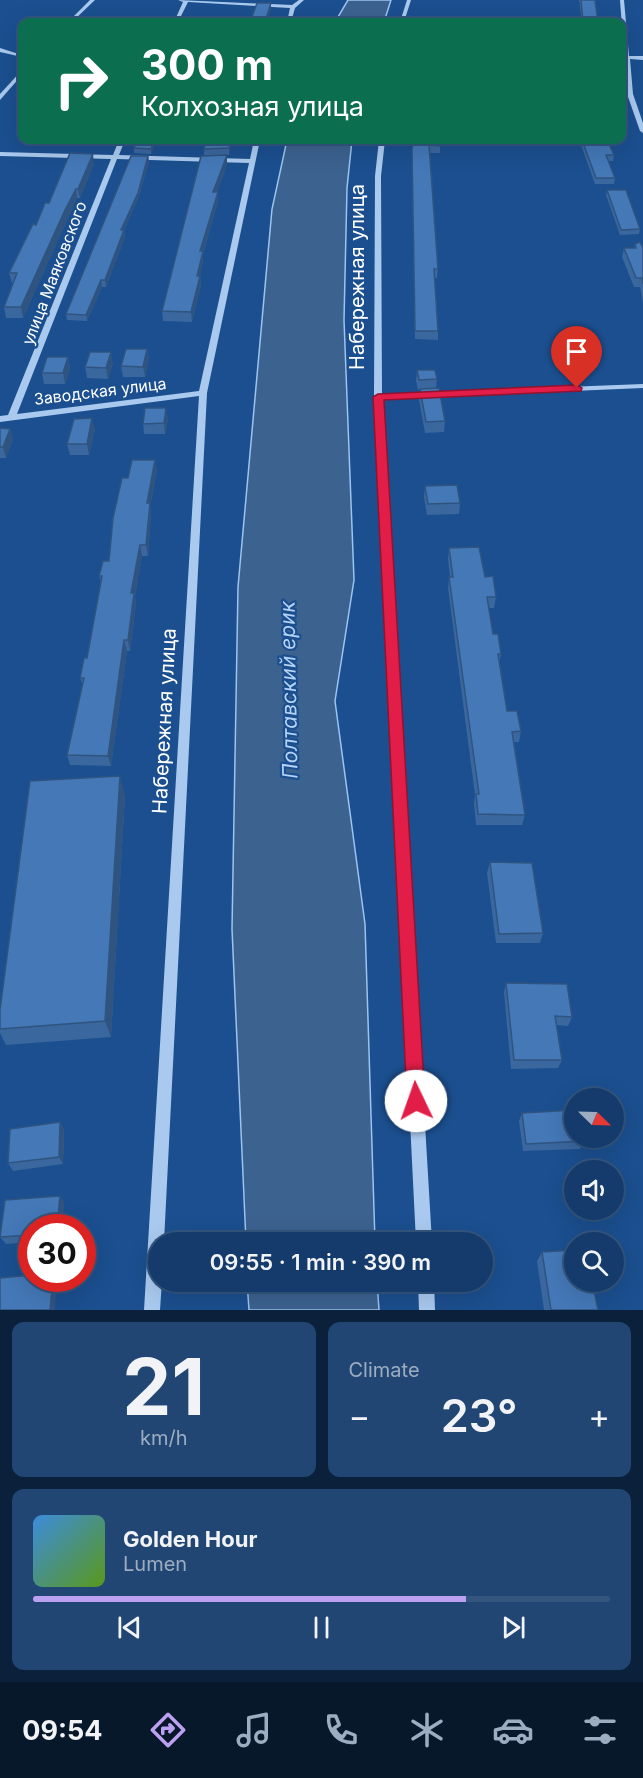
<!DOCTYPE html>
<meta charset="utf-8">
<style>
body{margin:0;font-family:Inter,sans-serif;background:#214673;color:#f1f3f6;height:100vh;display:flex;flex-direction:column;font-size:22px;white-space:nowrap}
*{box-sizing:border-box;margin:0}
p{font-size:20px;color:#9dadc1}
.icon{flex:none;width:33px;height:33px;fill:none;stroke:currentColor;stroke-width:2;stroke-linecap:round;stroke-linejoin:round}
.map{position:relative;height:1310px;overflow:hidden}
.sheet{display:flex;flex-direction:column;gap:12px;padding:12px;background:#0b203b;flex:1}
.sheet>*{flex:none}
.guide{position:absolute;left:18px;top:18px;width:608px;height:126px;border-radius:12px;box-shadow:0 6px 24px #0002,0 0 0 2px #33557e;background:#0b6e4f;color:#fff;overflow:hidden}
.needle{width:39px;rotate:113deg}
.fabs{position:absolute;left:564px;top:1088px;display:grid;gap:12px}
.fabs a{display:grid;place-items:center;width:60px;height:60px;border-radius:50%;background:#143b6b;box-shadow:0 6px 24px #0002,0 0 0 2px #33557e;font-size:30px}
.speed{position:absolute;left:18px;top:1214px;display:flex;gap:12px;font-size:30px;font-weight:700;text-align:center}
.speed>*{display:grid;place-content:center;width:78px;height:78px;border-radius:50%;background:#143b6b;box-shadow:0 6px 24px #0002,0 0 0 2px #33557e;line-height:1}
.speed .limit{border:9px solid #d22;background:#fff;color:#111}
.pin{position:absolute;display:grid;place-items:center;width:51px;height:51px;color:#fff;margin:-62px -26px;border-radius:50% 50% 50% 0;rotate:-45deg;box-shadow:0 0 6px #0007}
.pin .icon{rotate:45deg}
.me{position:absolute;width:66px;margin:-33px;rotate:357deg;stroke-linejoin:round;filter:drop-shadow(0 0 4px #0008)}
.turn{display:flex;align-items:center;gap:21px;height:126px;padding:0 24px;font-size:27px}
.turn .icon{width:78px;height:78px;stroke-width:2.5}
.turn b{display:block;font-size:42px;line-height:51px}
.big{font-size:45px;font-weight:600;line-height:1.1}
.sheet .widget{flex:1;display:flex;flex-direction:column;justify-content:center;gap:9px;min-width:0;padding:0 21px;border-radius:12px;background:#214673}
.sheet .dial{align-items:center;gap:0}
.dial b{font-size:78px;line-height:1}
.song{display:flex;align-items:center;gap:18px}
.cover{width:72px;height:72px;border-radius:9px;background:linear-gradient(135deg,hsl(210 70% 55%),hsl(90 70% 35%))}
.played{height:6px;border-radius:3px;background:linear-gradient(90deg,#bca0f2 75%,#33557e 75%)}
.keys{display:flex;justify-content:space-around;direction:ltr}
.heat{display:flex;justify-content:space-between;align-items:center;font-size:33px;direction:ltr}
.sheet .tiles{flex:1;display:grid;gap:12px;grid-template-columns:1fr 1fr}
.widget:last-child{grid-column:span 2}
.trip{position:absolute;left:148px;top:1232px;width:345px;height:60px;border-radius:30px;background:#143b6b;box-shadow:0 6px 24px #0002,0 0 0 2px #33557e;font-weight:600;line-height:60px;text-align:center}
.menu{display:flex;height:96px;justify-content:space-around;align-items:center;background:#08182b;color:#9dadc1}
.menu .icon{width:42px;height:42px}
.menu .selected{color:#bca0f2}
.menu b{font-size:27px;color:#f1f3f6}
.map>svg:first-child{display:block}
.water{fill:#3c6290;stroke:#9cc4f0;stroke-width:1.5}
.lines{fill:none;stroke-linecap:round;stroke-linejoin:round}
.minor{fill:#a9c9ee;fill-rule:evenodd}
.wall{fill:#3a679d}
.shaded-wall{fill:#305480}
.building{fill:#4478b7;stroke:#305480;stroke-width:1.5}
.route{fill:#e11d48;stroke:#92132f;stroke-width:1.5}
.labels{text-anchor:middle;stroke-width:4.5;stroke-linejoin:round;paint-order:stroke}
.far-street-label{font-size:16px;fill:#fff;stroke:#1b4f8f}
.street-label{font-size:20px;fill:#fff;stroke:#1b4f8f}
.water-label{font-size:21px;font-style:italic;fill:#b5d3f5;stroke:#1b4f8f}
</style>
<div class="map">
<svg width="643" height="1310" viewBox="0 0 643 1310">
<rect width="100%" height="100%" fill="#1b4f8f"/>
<path class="water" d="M348,0H391L384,22H335Z
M287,140H352L347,188L344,320L354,580L335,701L365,924L375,1242H246L232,929L238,587L272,209Z
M247,1281H377L379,1310H249Z"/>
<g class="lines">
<path class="minor" d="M90,0H95L72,22H68Z
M178,0L292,5L299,0H304L295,8L291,22H287L290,8L188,2L178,22H174L183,2Z
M407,0H411L404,22H400Z
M620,0H624L629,56H643V60L630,59L633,94L643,123V133L640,131L627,94Z
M0,48L22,55V57L0,52Z
M22,70V75L0,100V94Z
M119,140H125L119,155L250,159L254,140H260L207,393L164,1242H159V1281H162L160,1310H144L199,396L0,422V416L8,415L111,159L0,156V152L113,155ZM117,159L249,163L199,391L17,414Z
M379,140H385L381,176L382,394L643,384V388L382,399L432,1242H416L374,397L375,176Z
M418,1281H434L435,1310H419Z"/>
</g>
<path class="wall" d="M579,0H595L598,22H582Z
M137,140H156L151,154L134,153V148Z
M232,140L229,155H204V149Z
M413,140L440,146V153H430L438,269L437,278H434L438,331V340L415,339L412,159Z
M581,140H607L614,155L613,161H608L615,178L614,184H595L581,145Z
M148,156L149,162L138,199L124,230L125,237L106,287H102L87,321L67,320L66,314Z
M94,164L80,198H77L67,220L23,318H6L4,307L13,283H12L9,273L36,225L49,203Z
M227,165L217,192L218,202L203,254V261L200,276L201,285L192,322L163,321L162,311Z
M607,190L640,229L639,234L620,235L606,195Z
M635,244L643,248V303L640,287H634L622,257L624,248H634Z
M147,349L149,359L145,377H123L121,366Z
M68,357L70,368L65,384H44L42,373Z
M113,363L108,379L87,378L85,367Z
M417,370L437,379L436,388L445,421L444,432L425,433L419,400L420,390H418L416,381Z
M168,419L165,434H144L143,424Z
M0,428L10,429L13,439L6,458H0Z
M95,429L89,455H70L67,444Z
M157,470L150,507L151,514L148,556H142L135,596L136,604L130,651H127L111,766L70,765L67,755L83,686L80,678L87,658L101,582L99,576L109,561L128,478Z
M425,486L460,503L459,514L427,515L424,497Z
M449,548L485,577L496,597L494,608H489L493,634L501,654L499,665L507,711L521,731L519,742H514L525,815L522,825H476L474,804L475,795L448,588L449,577H450L448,559Z
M125,795L111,1037L6,1045L0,1033V1010Z
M490,862L543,933L540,943H496L487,873Z
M506,983L572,1017L568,1026L556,1025L562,1060L558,1068L511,1069L504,992Z
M522,1113L584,1141L580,1149L523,1151L519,1121Z
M60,1122L64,1130L63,1164L13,1171L8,1163Z
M60,1196L64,1203L62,1227H32V1242L6,1244L0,1237Z
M542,1252L598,1310H544L537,1261Z"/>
<path class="shaded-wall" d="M271,3V9L267,22H265Z
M154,140H156L151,154V149Z
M230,140H232L229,155V148Z
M93,154L94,164L80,198L78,189Z
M227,155V165L214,202L213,192Z
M148,156L149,162L138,199L124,230L125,237L106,287L105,280L121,230Z
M76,189L77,198L67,220L23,318L21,307L65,210Z
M218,192V202L203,254V261L200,277V276L201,285L192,322L191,312L200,251Z
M101,280L102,287L87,321L86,315Z
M147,349L149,359L145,377L143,367Z
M111,352L113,363L108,379L106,368Z
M68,357L70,368L65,384L63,373Z
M166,408L168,419L165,434L164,423Z
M92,418L95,429L89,455L87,444Z
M10,429L13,439L6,458L3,447Z
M155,460L157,470L150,507L151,514L148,556L146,545L147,503Z
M140,545L142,556L135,596L136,604L130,651L128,640L131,593Z
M124,640L127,651L111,766L108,756Z
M120,776L125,795L111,1037L105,1021Z
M60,1122L64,1130L63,1164L59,1157Z
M60,1196L64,1203L62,1227H57Z
M53,1278H57L55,1310H50Z"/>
<path class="building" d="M581,0H595L598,22H583Z
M257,3H271L265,22H250Z
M137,140H154L151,149L134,148Z
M206,140H230L229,148L204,149Z
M413,140H440V146L429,145L438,269H434L438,331H415L412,151Z
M582,140H607L614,155H606L615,178H596Z
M70,153L93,154L78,189H76L65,210L21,307H4L17,273H9L33,224L36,225L45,203H49Z
M227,155L213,192H218L200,251H203L197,276H200L191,312L162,311L201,156Z
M131,156H148L138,193L121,230H124L105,280H101L86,315L66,314Z
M607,190H626L640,229L621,230Z
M640,242L643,248V284L642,278H636L624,248H636L635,244Z
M126,349H147L143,367L121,366Z
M90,352H111L106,368L85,367Z
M47,357H68L63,373H42Z
M417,370H435L437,379L419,380Z
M439,388L445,421L426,422L420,389Z
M145,408H166L164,423L143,424Z
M92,418L87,444H67L74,419Z
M0,428L10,429L3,447H0Z
M132,460H155L147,503H150L146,545H140L131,593H134L128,640H124L108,756L67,755L84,678H80L84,658H87L102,576H99L103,561H109L113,518L122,478H128Z
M457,485L460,503L428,504L425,486Z
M479,547L485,577L493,576L496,597H487L493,634H498L501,654H498L507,711H517L521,731L512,732L525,815L478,814L476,794H479L449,577H453L449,548Z
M120,776L105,1021L0,1029V1010L30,781Z
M490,862L532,863L543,933L499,934Z
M506,983L567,984L572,1017L555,1016L562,1060H514Z
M574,1110V1137H583L584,1141L526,1144L522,1113Z
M60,1122L59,1157L8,1163L10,1129Z
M60,1196L57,1227H32V1235L0,1237L5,1200Z
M574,1250V1281H592L598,1310H551L542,1252Z
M32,1275V1278H53L50,1310H0V1278Z"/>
<path class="route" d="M577,385L582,388L581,391L384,400L425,1101L423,1108L416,1111L409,1108L407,1101L373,397L378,394Z"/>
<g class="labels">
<g class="far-street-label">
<text transform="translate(54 273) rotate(-69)" y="6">улица Маяковского</text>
<text transform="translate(100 391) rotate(-7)" y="6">Заводская улица</text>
</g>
<g class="street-label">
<text transform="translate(357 277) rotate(-90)" y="7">Набережная улица</text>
<text transform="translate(164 721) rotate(-87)" y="7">Набережная улица</text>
</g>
<g class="water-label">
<text transform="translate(289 690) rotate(-91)" y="7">Полтавский ерик</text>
</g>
</g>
</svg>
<div class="fabs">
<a><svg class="needle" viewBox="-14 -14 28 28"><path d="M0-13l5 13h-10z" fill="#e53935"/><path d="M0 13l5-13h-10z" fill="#9dadc1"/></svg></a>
<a><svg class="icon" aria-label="sound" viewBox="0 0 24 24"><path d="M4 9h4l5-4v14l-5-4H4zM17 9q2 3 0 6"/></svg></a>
<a><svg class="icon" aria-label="search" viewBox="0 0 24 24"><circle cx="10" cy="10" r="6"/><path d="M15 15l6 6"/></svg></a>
</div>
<div class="speed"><div class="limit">30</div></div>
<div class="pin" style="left:577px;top:388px;background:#d93025"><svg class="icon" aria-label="arrive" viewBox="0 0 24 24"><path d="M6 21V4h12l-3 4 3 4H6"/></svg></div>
<svg class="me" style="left:416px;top:1101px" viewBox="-20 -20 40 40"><circle r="19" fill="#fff"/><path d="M0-13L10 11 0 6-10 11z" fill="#e11d48"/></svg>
<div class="trip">09:55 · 1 min · 390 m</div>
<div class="guide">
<div class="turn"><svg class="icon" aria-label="right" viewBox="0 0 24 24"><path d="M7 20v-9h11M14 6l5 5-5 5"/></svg><div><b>300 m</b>Колхозная улица</div></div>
</div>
</div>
<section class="sheet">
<div class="tiles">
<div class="widget dial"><b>21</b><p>km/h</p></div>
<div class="widget"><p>Climate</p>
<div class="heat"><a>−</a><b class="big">23°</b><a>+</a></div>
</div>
<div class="widget">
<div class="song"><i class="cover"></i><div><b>Golden Hour</b><p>Lumen</p></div></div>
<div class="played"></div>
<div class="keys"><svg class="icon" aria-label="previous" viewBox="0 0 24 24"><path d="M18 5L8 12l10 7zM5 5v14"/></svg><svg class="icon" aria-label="pause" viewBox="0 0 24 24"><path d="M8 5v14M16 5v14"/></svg><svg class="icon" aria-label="next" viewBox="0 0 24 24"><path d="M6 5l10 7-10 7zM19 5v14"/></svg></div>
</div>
</div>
</section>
<nav class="menu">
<b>09:54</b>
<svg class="icon selected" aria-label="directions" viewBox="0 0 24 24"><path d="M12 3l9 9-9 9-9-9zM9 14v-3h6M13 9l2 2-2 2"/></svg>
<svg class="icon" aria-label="music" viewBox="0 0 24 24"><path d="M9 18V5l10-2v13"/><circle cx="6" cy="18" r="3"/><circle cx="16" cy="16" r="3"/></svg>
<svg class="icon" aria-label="phone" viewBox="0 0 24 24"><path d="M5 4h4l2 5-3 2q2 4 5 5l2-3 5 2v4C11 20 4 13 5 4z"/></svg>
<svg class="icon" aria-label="climate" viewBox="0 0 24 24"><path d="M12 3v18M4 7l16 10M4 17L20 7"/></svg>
<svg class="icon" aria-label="car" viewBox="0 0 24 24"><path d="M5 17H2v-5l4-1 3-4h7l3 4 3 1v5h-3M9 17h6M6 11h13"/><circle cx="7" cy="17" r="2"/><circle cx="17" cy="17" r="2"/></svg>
<svg class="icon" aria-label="filters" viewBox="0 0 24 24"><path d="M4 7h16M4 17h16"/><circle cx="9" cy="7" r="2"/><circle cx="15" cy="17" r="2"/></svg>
</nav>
